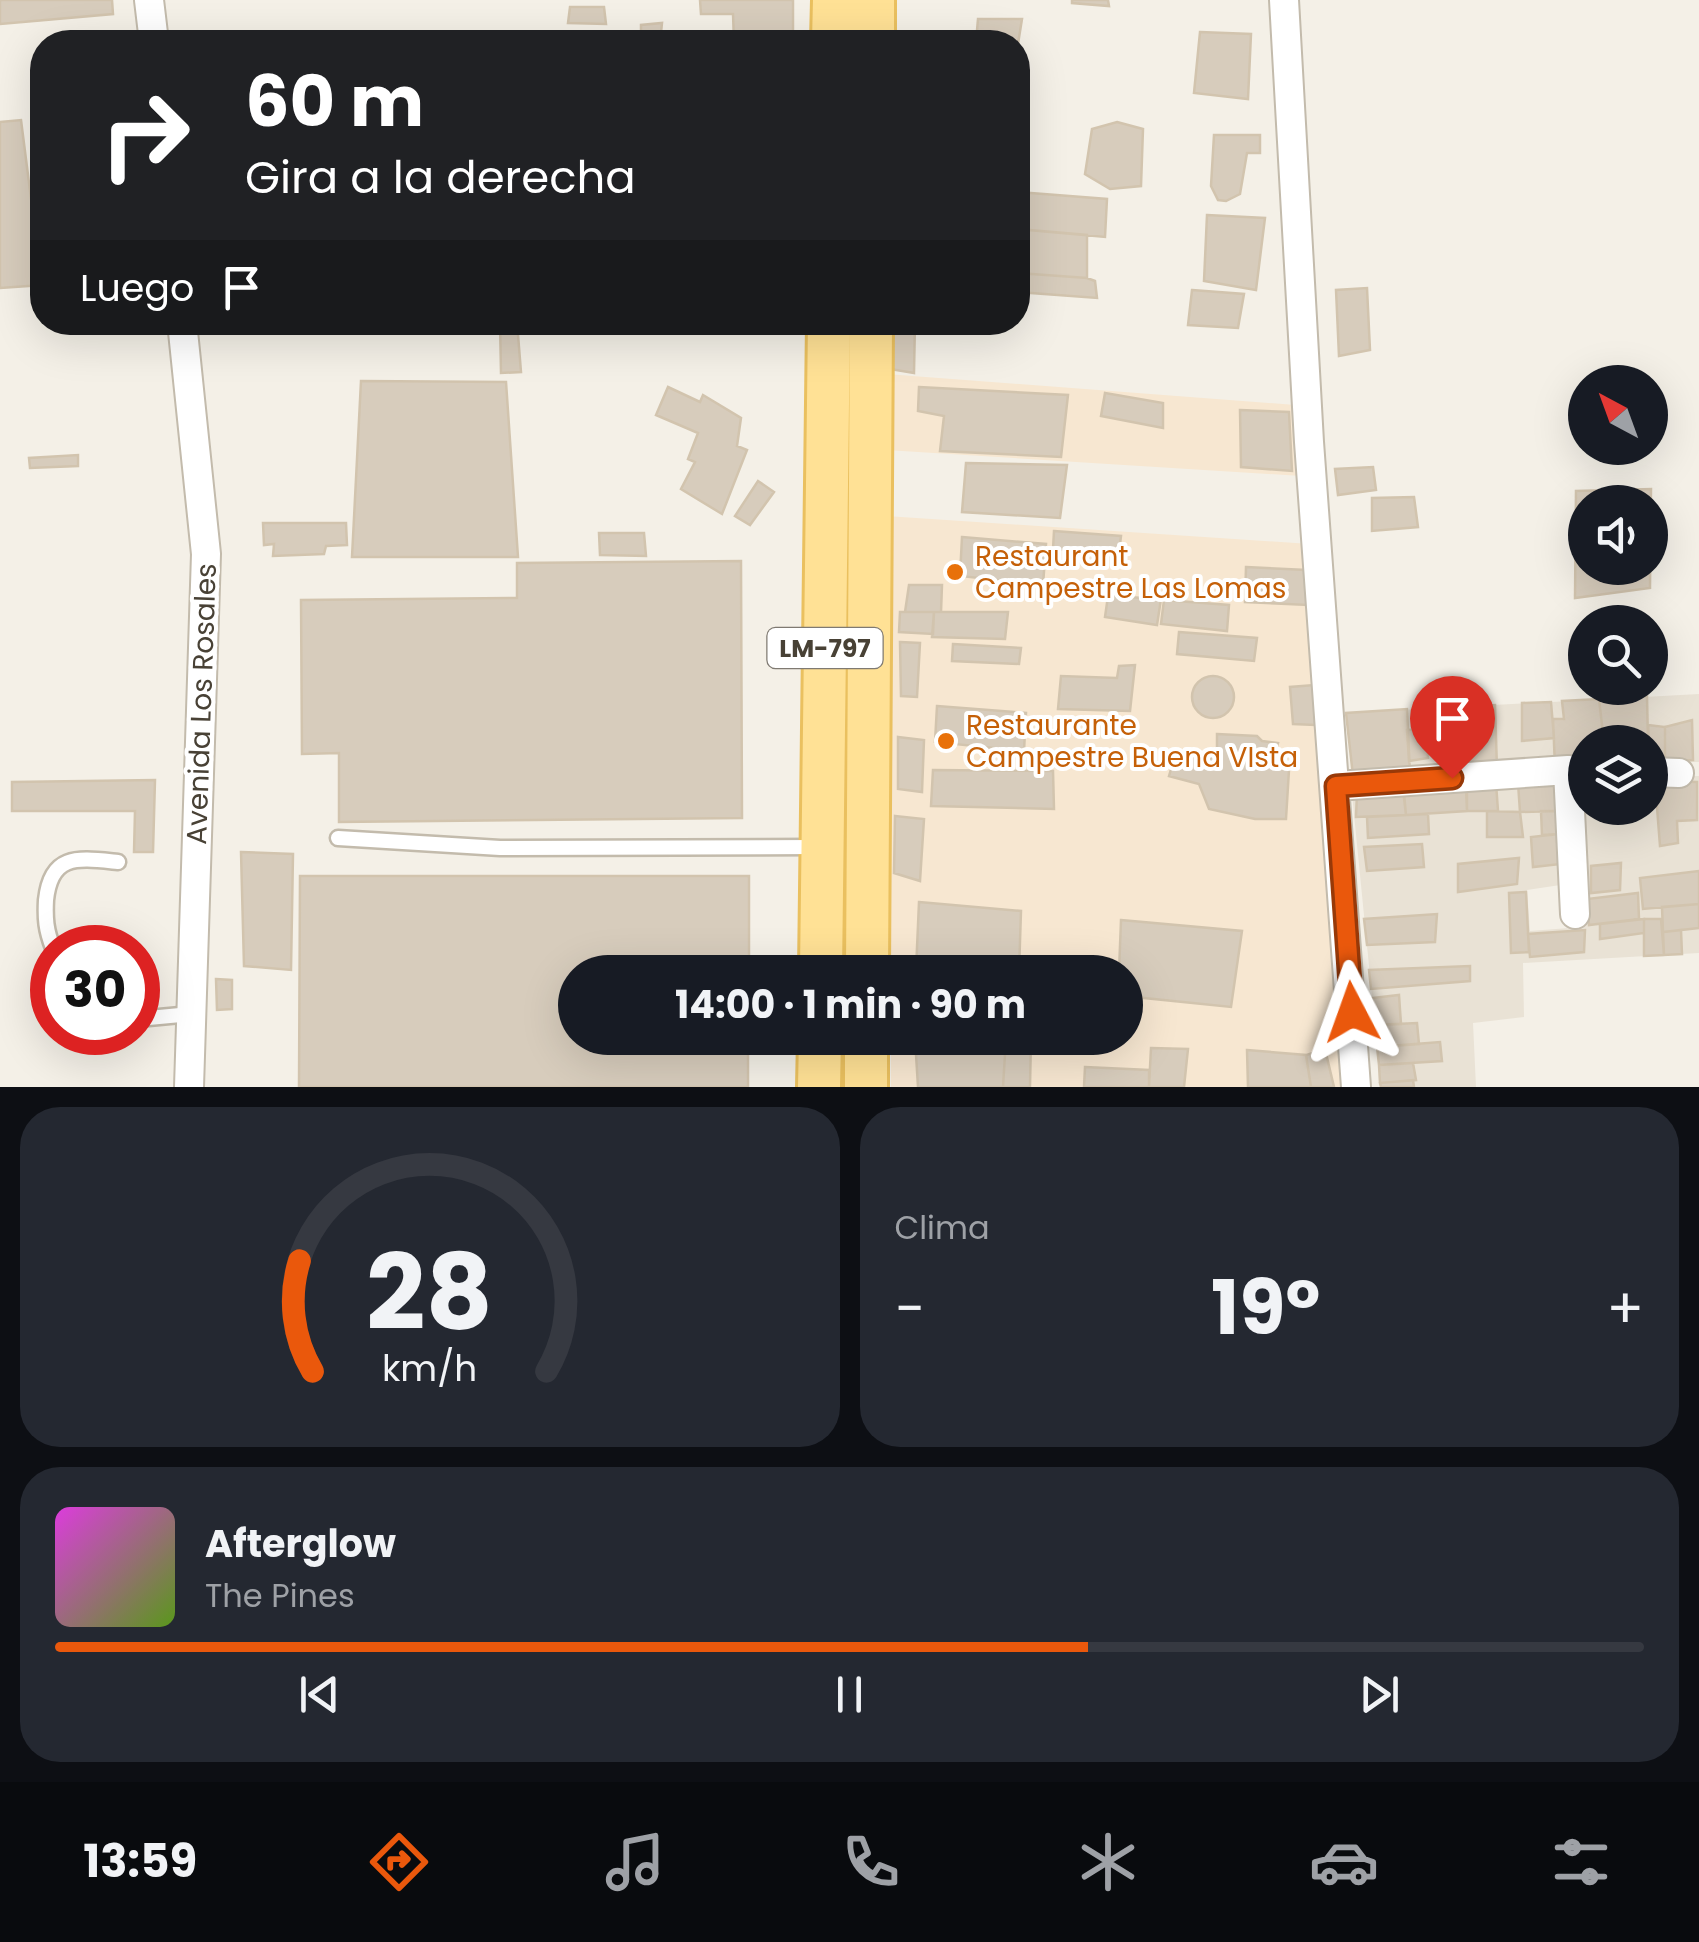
<!DOCTYPE html>
<html lang="es">
<meta charset="utf-8">
<style>
body{margin:0;font-family:Poppins,sans-serif;background:#242831;color:#f1f3f6;height:100vh;display:flex;flex-direction:column;font-size:38px;white-space:nowrap}
*{box-sizing:border-box;margin:0}
p{font-size:32px;color:#9ea1a6}
.icon{flex:none;width:55px;height:55px;fill:none;stroke:currentColor;stroke-width:2;stroke-linecap:round;stroke-linejoin:round}
.map{position:relative;height:1087px;overflow:hidden}
.side{display:flex;flex-direction:column;gap:20px;padding:20px;background:#0d0f14;flex:1}
.side>*{flex:none}
.guide{position:absolute;left:30px;top:30px;width:1000px;height:305px;border-radius:40px;box-shadow:0 10px 40px #0002;background:#202124;color:#fff;overflow:hidden}
.needle{width:65px;rotate:319deg}
.fabs{position:absolute;left:1568px;top:365px;display:grid;gap:20px}
.fabs a{display:grid;place-items:center;width:100px;height:100px;border-radius:50%;background:#171b24;box-shadow:0 10px 40px #0002;font-size:50px}
.speed{position:absolute;left:30px;top:925px;display:flex;gap:20px;font-size:50px;font-weight:700;text-align:center}
.speed>*{display:grid;place-content:center;width:130px;height:130px;border-radius:50%;background:#171b24;box-shadow:0 10px 40px #0002;line-height:1}
.speed .limit{border:15px solid #d22;background:#fff;color:#111}
.pin{position:absolute;display:grid;place-items:center;width:85px;height:85px;color:#fff;margin:-102px -42px;border-radius:50% 50% 50% 0;rotate:-45deg;box-shadow:0 0 10px #0007}
.pin .icon{rotate:45deg}
.me{position:absolute;width:110px;margin:-55px;rotate:356deg;stroke-linejoin:round;filter:drop-shadow(0 0 8px #0008)}
.turn{display:flex;align-items:center;gap:35px;height:210px;padding:0 50px;font-size:45px}
.turn .icon{width:130px;height:130px;stroke-width:2.5}
.turn b{display:block;font-size:70px;line-height:85px}
.then{display:flex;align-items:center;height:95px;padding:0 50px;background:#0003;gap:20px;font-size:38px}
.big{font-size:75px;font-weight:700;line-height:1.1}
.side .card{flex:1;display:flex;flex-direction:column;justify-content:center;gap:15px;min-width:0;padding:0 35px;border-radius:40px;background:#242831}
.side .dial{align-items:center;gap:0}
.dial svg{height:260px;overflow:visible;fill:none;stroke:#363941;stroke-width:7;stroke-linecap:round;text-anchor:middle}
.dial text{fill:#f1f3f6;stroke:none}
.song{display:flex;align-items:center;gap:30px}
.cover{width:120px;height:120px;border-radius:15px;background:linear-gradient(135deg,hsl(300 70% 55%),hsl(90 70% 35%))}
.played{height:10px;border-radius:5px;background:linear-gradient(90deg,#ea580c 65%,#363941 65%)}
.keys{display:flex;justify-content:space-around;direction:ltr}
.heat{display:flex;justify-content:space-between;align-items:center;font-size:55px;direction:ltr}
.side .tiles{flex:1;display:grid;gap:20px;grid-template-columns:1fr 1fr}
.card:last-child{grid-column:span 2}
.trip{position:absolute;left:558px;top:955px;width:585px;height:100px;border-radius:50px;background:#171b24;box-shadow:0 10px 40px #0002;font-weight:700;line-height:100px;text-align:center}
.tab-bar{display:flex;height:160px;justify-content:space-around;align-items:center;background:#090b0e;color:#9ea1a6}
.tab-bar .icon{width:70px;height:70px}
.tab-bar .current{color:#ea580c}
.tab-bar b{font-size:45px;color:#f1f3f6}
.map>svg:first-child{display:block}
.residential{fill:#e9e2d5}
.commercial{fill:#f7e7d1}
.building{fill:#d7ccbc;stroke:#d2c4ae;stroke-width:2.5;fill-rule:evenodd}
.lines{fill:none;stroke-linecap:round;stroke-linejoin:round}
.lane-casing{stroke:#c3bbac;stroke-width:19}
.street-casing{stroke:#c3bbac;stroke-width:32}
.primary-casing{stroke:#eac05f;stroke-width:48}
.lane{stroke:#fff;stroke-width:14}
.street{stroke:#fff;stroke-width:28}
.primary{stroke:#ffe195;stroke-width:42}
.route-casing{stroke:#983908;stroke-width:25}
.route{stroke:#ea580c;stroke-width:18}
.food-dot{fill:#e8710a;stroke:#fff;stroke-width:4}
.labels{text-anchor:middle;stroke-width:8;stroke-linejoin:round;paint-order:stroke}
.shield{fill:#fff;stroke:#7f7a72;stroke-width:2.5}
.shield-label{font-size:25px;font-weight:bold;fill:#484135}
.food-label{font-size:28px;fill:#c56008;stroke:#fff;text-anchor:start}
.street-label{font-size:28px;fill:#484135;stroke:#fff}
</style>
<div class="map">
<svg width="1699" height="1087" viewBox="0 0 1699 1087">
<rect width="100%" height="100%" fill="#f4f0e7"/>
<path class="residential" d="M1699,694V762H1650V742H1585V765L1353,776L1346,713Z
M1699,776V953L1523,963L1524,1017L1473,1023L1476,1087H1381L1352,794L1560,777L1567,884L1527,890L1530,931L1582,927L1574,787L1585,778V808H1650V777Z"/>
<path class="commercial" d="M886,374L1295,405L1301,476L886,450Z
M886,516L1310,544L1346,1087H891V1038H1125V972H890L885,699Z"/>
<path class="building" d="M0,0H112L113,14L0,24Z
M700,0H793V42H734L733,14H701Z
M1072,0H1108L1109,6L1072,3Z
M570,7H604L606,24L568,23Z
M978,19H1022L1018,44L976,42Z
M662,23L660,42H641V25Z
M1200,32L1251,34L1248,99L1194,93Z
M21,120L42,285L0,288V122Z
M1117,122L1143,129L1141,186L1110,189L1085,174L1092,129Z
M1214,135H1260V153H1247L1240,194L1226,201L1218,200L1211,186Z
M1018,192L1107,199L1105,237L1018,229Z
M1207,215L1265,218L1256,290L1204,281Z
M1018,229L1087,235V278L1018,273Z
M1018,273L1087,278L1095,281L1097,298L1018,292Z
M1367,288L1370,350L1339,356L1336,290Z
M1192,290L1244,294L1238,328L1188,325Z
M500,322H517L521,372L501,373Z
M893,322H915L914,373L890,369Z
M361,381L506,382L518,557H352Z
M668,387L700,402L703,395L741,418L737,446L747,450L722,514L681,489L695,462L688,459L698,433L656,415Z
M919,387L1068,395L1061,457L940,451L944,416L918,411Z
M1105,393L1163,403V428L1101,416Z
M1240,410L1289,412L1292,471L1241,467Z
M78,455V466L30,468L29,458Z
M966,463L1067,465L1060,518L962,512Z
M1373,467L1376,490L1338,495L1335,469Z
M758,481L774,492L750,525L735,516Z
M1651,489L1650,588L1575,598L1576,491ZM1585,502H1650V568H1585Z
M1414,497L1418,527L1372,531V498Z
M263,523H346L347,545L326,546L324,554L273,556L274,544L264,545Z
M1054,531L1121,536L1119,553L1053,549Z
M599,533H644L646,556L600,555Z
M962,537L1046,544L1043,585L960,576Z
M741,561L742,818L339,822V753L302,754L301,600L517,598V563Z
M1246,567L1306,570L1308,605L1245,602Z
M909,585H942L941,612H905Z
M1108,596L1161,599L1157,625L1105,617Z
M1164,600L1229,605L1227,631L1161,624Z
M900,612H934L933,634L899,632Z
M934,612H1008L1005,639L932,637Z
M1179,632L1257,638L1254,661L1177,654Z
M900,642L920,643L917,697L901,696Z
M953,644L1021,648L1019,664L952,661Z
M1135,665L1130,711L1058,709L1061,676L1117,678L1119,666Z
M1192 697a21 21 0 1 1 42 0a21 21 0 1 1-42 0Z
M1314,685L1315,725L1293,724L1290,687Z
M1647,696L1648,742H1604L1599,699Z
M1599,699L1604,742H1585V765L1555,767L1553,719H1564L1562,701Z
M1551,702L1554,738L1522,741V703Z
M1495,705L1497,769L1468,771L1465,707Z
M937,706L1026,713L1024,751L935,742Z
M1407,709L1410,774L1353,776L1346,713Z
M1692,720L1693,760L1665,761V727Z
M1648,725L1665,727V761L1650,762Z
M1427,729L1428,758L1409,761L1407,730Z
M1217,734L1257,736L1262,741L1278,743L1275,753L1283,752L1289,770L1286,819H1255L1209,809L1199,784L1169,776L1174,759L1191,755L1209,760L1217,748Z
M898,737L924,740L922,792L898,789Z
M933,770L1053,771L1054,809L931,806Z
M155,780L153,852H134L135,811H12V782Z
M1554,780L1556,811L1520,812L1518,783Z
M1655,781L1697,782V820L1677,821L1678,843L1660,846Z
M1496,783L1498,811H1467V784Z
M1403,789L1406,815L1356,817L1357,793Z
M1466,789L1467,811L1406,815L1404,793Z
M1487,811L1520,812L1523,837H1487Z
M1541,811H1556L1559,834L1542,835Z
M1428,814L1429,834L1368,838L1367,817Z
M895,816L924,819L920,881L894,873Z
M1559,834L1561,864L1533,867L1531,837Z
M1422,844L1424,867L1367,871L1364,847Z
M241,852L293,854L291,970L244,966Z
M1519,858L1517,884L1458,892V864Z
M1621,863L1620,890L1591,893V866Z
M1699,871V904L1643,909L1640,878Z
M300,876H749V972H575V1038H748V1087H299Z
M1526,892L1529,952L1511,953L1509,893Z
M1638,893L1639,919L1589,925L1587,899Z
M919,902L1021,911L1019,972L916,971Z
M1699,904V928L1663,932L1662,907Z
M1437,914L1435,942L1367,945L1364,919Z
M1644,919V933L1600,939V924Z
M1644,919H1661L1664,955L1644,956Z
M1121,920L1242,931L1231,1007L1125,996V972H1119Z
M1585,930L1584,952L1530,957L1528,934Z
M1681,930L1682,954L1664,955L1663,932Z
M1470,966V981L1371,989L1369,970Z
M216,979L232,980V1009L217,1010Z
M1399,995L1401,1024L1375,1025L1372,998Z
M1417,1023L1419,1044L1377,1047L1375,1025Z
M915,1038H1006L1003,1087H918Z
M1006,1038H1031L1030,1087H1003Z
M1440,1042L1442,1061L1379,1065L1377,1047Z
M1151,1048L1188,1049L1184,1087H1149Z
M1325,1049L1334,1087H1311L1306,1055Z
M1247,1050L1306,1055L1311,1087H1248Z
M1413,1063L1416,1080L1380,1083L1379,1065Z
M1085,1067L1149,1070V1087H1084Z
M1413,1080L1414,1087H1381L1380,1083Z"/>
<g class="lines">
<g class="lane-casing">
<path id="lane" d="M338,838L500,848L817,847
M53,948C46,930 45,919 46,900C51,853 78,858 118,862
M138,1019L191,1014"/>
</g>
<g class="street-casing">
<path id="street" d="M149,0L154,42
M1284,0L1309,442L1356,1087
M182,322L206,554L189,1087
M1568,770L1575,914
M1650,772L1679,773
M1337,786L1568,770L1585,772"/>
</g>
<g class="primary-casing">
<path id="primary" d="M833,42L834,0
M873,42V0
M821,972L829,322
M867,972L871,322
M819,1087L820,1038
M866,1087V1038"/>
</g>
<use href="#lane" class="lane"/>
<use href="#street" class="street"/>
<use href="#primary" class="primary"/>
</g>
<g class="lines">
<g class="route-casing">
<path id="route" d="M1352,1012L1336,786L1452,778"/>
</g>
<use href="#route" class="route"/>
</g>
<g class="food-dot">
<circle cx="955" cy="572" r="10"/>
<circle cx="946" cy="741" r="10"/>
</g>
<g class="labels">
<rect class="shield" x="767.5" y="628" width="115" height="40" rx="8"/>
<g class="shield-label">
<text x="825" y="657">LM-797</text>
</g>
<g class="food-label">
<text x="975" y="566">Restaurant<tspan x="975" dy="32">Campestre Las Lomas</tspan></text>
<text x="966" y="735">Restaurante<tspan x="966" dy="32">Campestre Buena VIsta</tspan></text>
</g>
<g class="street-label">
<text transform="translate(201 704) rotate(-88)" y="10">Avenida Los Rosales</text>
</g>
</g>
</svg>
<div class="fabs">
<a><svg class="needle" viewBox="-14 -14 28 28"><path d="M0-13l5 13h-10z" fill="#e53935"/><path d="M0 13l5-13h-10z" fill="#9ea1a6"/></svg></a>
<a><svg class="icon" aria-label="sound" viewBox="0 0 24 24"><path d="M4 9h4l5-4v14l-5-4H4zM17 9q2 3 0 6"/></svg></a>
<a><svg class="icon" aria-label="search" viewBox="0 0 24 24"><circle cx="10" cy="10" r="6"/><path d="M15 15l6 6"/></svg></a>
<a><svg class="icon" aria-label="layers" viewBox="0 0 24 24"><path d="M12 4l9 5-9 5-9-5zM3 14l9 5 9-5"/></svg></a>
</div>
<div class="speed"><div class="limit">30</div></div>
<div class="pin" style="left:1452px;top:778px;background:#d93025"><svg class="icon" aria-label="arrive" viewBox="0 0 24 24"><path d="M6 21V4h12l-3 4 3 4H6"/></svg></div>
<svg class="me" style="left:1352px;top:1012px" viewBox="-20 -20 40 40"><path d="M0-17L14 15 0 8-14 15z" fill="#ea580c" stroke="#fff" stroke-width="4"/></svg>
<div class="trip">14:00 · 1 min · 90 m</div>
<div class="guide">
<div class="turn"><svg class="icon" aria-label="right" viewBox="0 0 24 24"><path d="M7 20v-9h11M14 6l5 5-5 5"/></svg><div><b>60 m</b>Gira a la derecha</div></div>
<div class="then">Luego<svg class="icon" aria-label="arrive" viewBox="0 0 24 24"><path d="M6 21V4h12l-3 4 3 4H6"/></svg></div>
</div>
</div>
<section class="side">
<div class="tiles">
<div class="card dial"><svg viewBox="0 0 100 80">
<path d="M14 69A42 42 0 1 1 86 69"/>
<path d="M14 69A42 42 0 0 1 10 35" stroke="#ea580c"/>
<text x="50" y="56" font-size="32" font-weight="700">28</text>
<text x="50" y="72" font-size="11">km/h</text>
</svg></div>
<div class="card"><p>Clima</p>
<div class="heat"><a>−</a><b class="big">19°</b><a>+</a></div>
</div>
<div class="card">
<div class="song"><i class="cover"></i><div><b>Afterglow</b><p>The Pines</p></div></div>
<div class="played"></div>
<div class="keys"><svg class="icon" aria-label="previous" viewBox="0 0 24 24"><path d="M18 5L8 12l10 7zM5 5v14"/></svg><svg class="icon" aria-label="pause" viewBox="0 0 24 24"><path d="M8 5v14M16 5v14"/></svg><svg class="icon" aria-label="next" viewBox="0 0 24 24"><path d="M6 5l10 7-10 7zM19 5v14"/></svg></div>
</div>
</div>
</section>
<nav class="tab-bar">
<b>13:59</b>
<svg class="icon current" aria-label="directions" viewBox="0 0 24 24"><path d="M12 3l9 9-9 9-9-9zM9 14v-3h6M13 9l2 2-2 2"/></svg>
<svg class="icon" aria-label="music" viewBox="0 0 24 24"><path d="M9 18V5l10-2v13"/><circle cx="6" cy="18" r="3"/><circle cx="16" cy="16" r="3"/></svg>
<svg class="icon" aria-label="phone" viewBox="0 0 24 24"><path d="M5 4h4l2 5-3 2q2 4 5 5l2-3 5 2v4C11 20 4 13 5 4z"/></svg>
<svg class="icon" aria-label="climate" viewBox="0 0 24 24"><path d="M12 3v18M4 7l16 10M4 17L20 7"/></svg>
<svg class="icon" aria-label="car" viewBox="0 0 24 24"><path d="M5 17H2v-5l4-1 3-4h7l3 4 3 1v5h-3M9 17h6M6 11h13"/><circle cx="7" cy="17" r="2"/><circle cx="17" cy="17" r="2"/></svg>
<svg class="icon" aria-label="filters" viewBox="0 0 24 24"><path d="M4 7h16M4 17h16"/><circle cx="9" cy="7" r="2"/><circle cx="15" cy="17" r="2"/></svg>
</nav>
